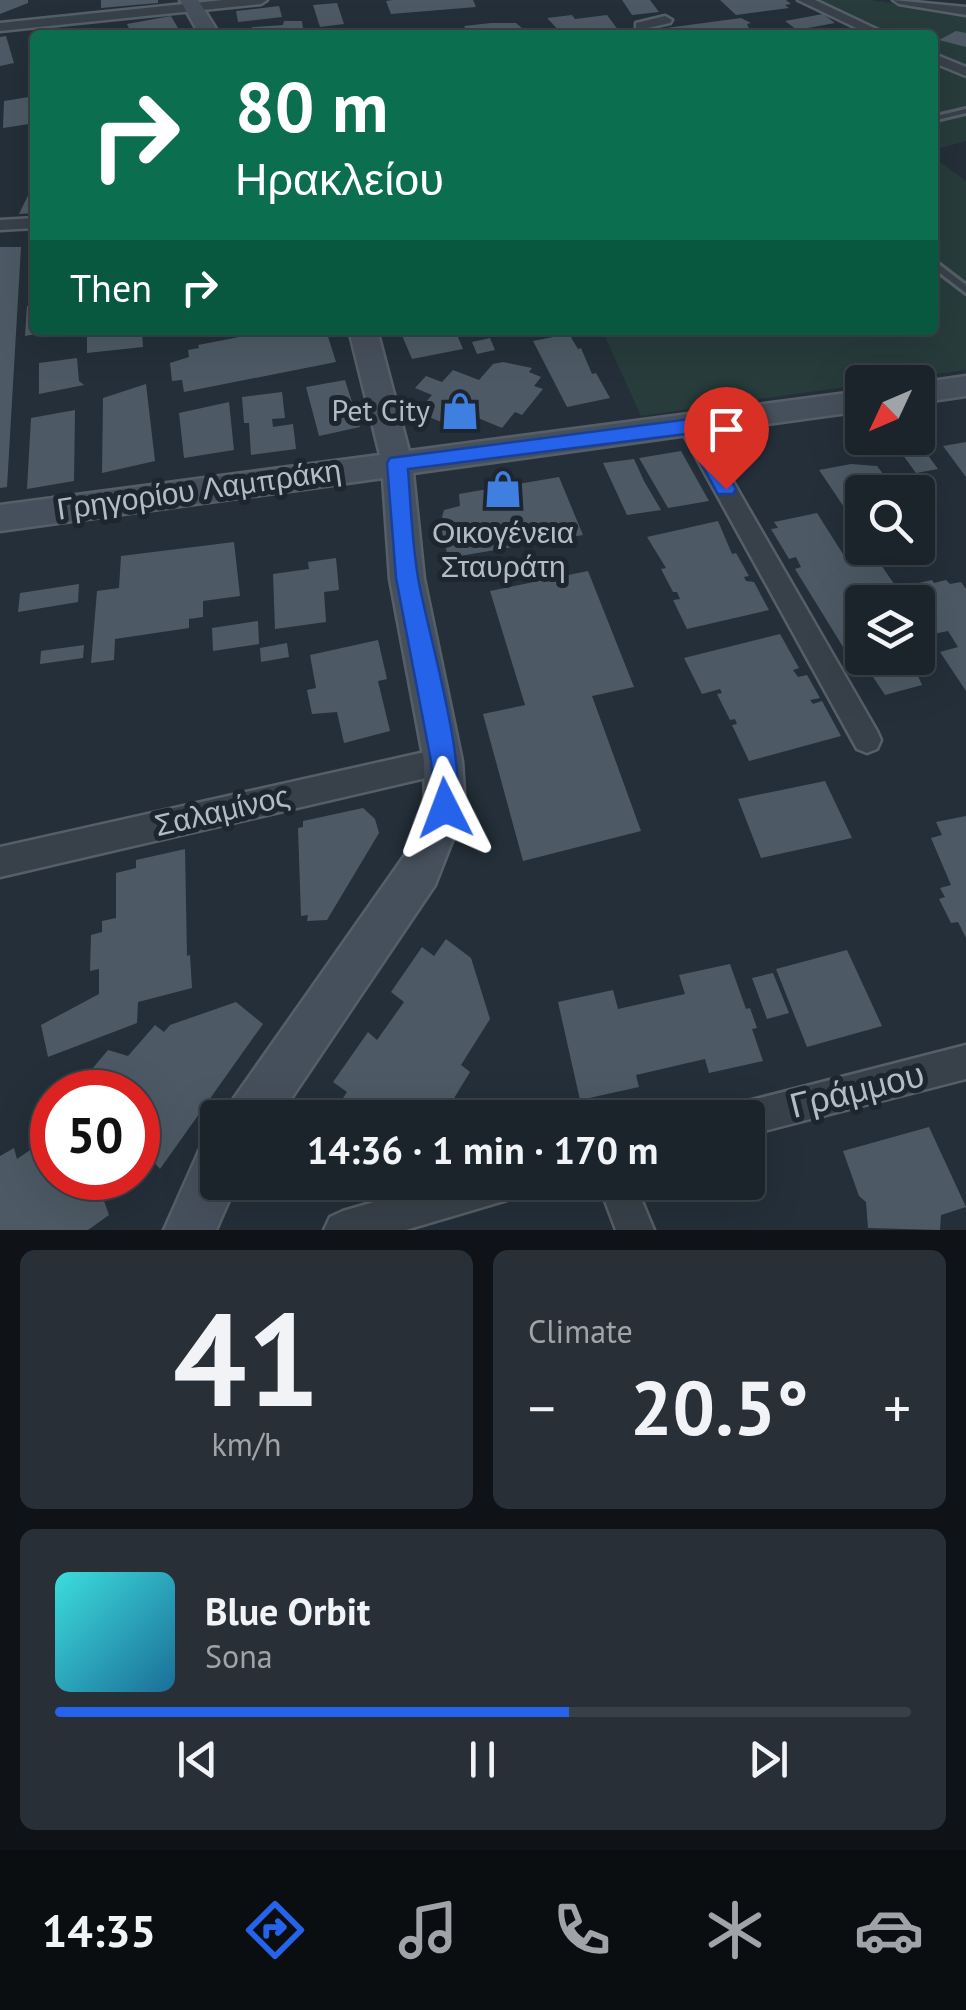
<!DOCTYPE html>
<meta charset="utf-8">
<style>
body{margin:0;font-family:"PT Sans",sans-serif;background:#282f37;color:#f1f3f6;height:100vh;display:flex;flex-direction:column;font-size:38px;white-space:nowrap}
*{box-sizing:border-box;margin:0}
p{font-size:32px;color:#a0a4a9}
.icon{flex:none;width:55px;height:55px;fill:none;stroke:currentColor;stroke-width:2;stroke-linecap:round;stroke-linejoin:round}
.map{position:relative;height:1230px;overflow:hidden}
.drawer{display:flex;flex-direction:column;gap:20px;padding:20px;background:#0f1318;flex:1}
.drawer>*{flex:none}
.hud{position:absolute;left:30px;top:30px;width:908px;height:305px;border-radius:10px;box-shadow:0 10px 40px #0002,0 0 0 2px #394047;background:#0b6e4f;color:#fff;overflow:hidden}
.needle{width:65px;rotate:226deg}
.controls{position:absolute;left:845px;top:365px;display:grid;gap:20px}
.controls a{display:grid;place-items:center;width:90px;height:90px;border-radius:10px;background:#1b232b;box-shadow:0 10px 40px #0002,0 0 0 2px #394047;font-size:50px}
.speed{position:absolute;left:30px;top:1070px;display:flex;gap:20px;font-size:50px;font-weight:700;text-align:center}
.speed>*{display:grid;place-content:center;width:130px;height:130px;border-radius:50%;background:#1b232b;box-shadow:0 10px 40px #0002,0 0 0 2px #394047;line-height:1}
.speed .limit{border:15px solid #d22;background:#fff;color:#111}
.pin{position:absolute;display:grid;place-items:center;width:85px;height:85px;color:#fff;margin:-102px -42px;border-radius:50% 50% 50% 0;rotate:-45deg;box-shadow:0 0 10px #0007}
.pin .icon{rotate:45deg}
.me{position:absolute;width:110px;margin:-55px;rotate:357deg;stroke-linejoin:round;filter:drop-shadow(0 0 8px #0008)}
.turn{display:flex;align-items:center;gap:35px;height:210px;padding:0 40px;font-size:45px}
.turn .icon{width:130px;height:130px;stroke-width:2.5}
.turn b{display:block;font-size:70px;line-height:85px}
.then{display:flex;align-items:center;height:95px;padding:0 40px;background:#0003;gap:20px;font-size:38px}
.big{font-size:75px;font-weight:800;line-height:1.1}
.drawer .card{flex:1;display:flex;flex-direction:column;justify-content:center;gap:15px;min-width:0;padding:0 35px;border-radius:15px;background:#282f37}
.drawer .dial{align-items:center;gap:0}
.dial b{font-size:130px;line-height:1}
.song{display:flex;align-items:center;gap:30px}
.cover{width:120px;height:120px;border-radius:15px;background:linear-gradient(135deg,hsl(180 70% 55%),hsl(200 70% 35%))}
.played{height:10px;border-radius:5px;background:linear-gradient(90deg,#2563eb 60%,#394047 60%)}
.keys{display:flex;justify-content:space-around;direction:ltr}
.heat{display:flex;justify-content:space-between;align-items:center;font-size:55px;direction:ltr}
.drawer .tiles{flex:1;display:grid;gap:20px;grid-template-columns:1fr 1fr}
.card:last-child{grid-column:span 2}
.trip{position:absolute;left:200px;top:1100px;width:565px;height:100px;border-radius:10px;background:#1b232b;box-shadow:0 10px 40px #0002,0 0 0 2px #394047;font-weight:800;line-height:100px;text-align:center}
.menu{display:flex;height:160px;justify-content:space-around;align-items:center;background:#0b0e11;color:#a0a4a9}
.menu .icon{width:70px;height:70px}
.menu .current{color:#2563eb}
.menu b{font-size:45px;color:#f1f3f6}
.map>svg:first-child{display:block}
.green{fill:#273c3b}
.building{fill:#4d5a65}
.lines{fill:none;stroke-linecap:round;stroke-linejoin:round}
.lane-casing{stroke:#565f67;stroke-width:6}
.street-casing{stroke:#565f67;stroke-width:5}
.secondary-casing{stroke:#565f67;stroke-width:5}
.lane{fill:#38414a;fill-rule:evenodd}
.street{fill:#38414a;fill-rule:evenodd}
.secondary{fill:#46505c;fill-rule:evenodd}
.route{fill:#2563eb;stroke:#184099;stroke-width:2.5}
.labels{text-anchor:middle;stroke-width:10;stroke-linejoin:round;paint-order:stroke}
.poi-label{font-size:30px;fill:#b3bcc5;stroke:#1d262e;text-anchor:end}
.street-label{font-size:30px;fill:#b3bcc5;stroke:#1d262e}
.near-street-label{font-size:35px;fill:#b3bcc5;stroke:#1d262e}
</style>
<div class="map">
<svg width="966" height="1230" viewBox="0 0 966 1230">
<rect width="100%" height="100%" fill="#242f39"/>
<path class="green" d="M818,0H871L966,16V66L933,51L932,35H896Z
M932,63L966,78V141L933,150Z
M933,157L966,181V370L641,416L602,330H932Z"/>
<path class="building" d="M0,0H28V3L0,14Z
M101,0H158V3L101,8Z
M393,0H473L476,7L391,14L386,1Z
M622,0H650L659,12L632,15Z
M720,0H786L791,4L785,5L789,8L736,15Z
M337,3L344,24L320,27L313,5Z
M279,6L282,17L238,22L236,11Z
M823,14L835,23L797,30L785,21Z
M572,15L575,19L607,15L622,35H563L547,18Z
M171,16L182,35H132L127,24Z
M741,18L751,23L747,24L751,33L654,35L651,30Z
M284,21H302L304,35H236L253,27L283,25Z
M491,23H516L529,34L469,35L464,26Z
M956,31L966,33V47L939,40Z
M6,36L14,63L0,66V37Z
M35,96V127L29,128V124L3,128L4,101Z
M35,181V213L19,214Z
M0,247H21L7,487L0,488Z
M35,305V330L47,332L25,336L27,306Z
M87,330H142L143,347L87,353Z
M276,330H326L336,362L184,392L182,380L172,381L170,363L189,357L188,350L199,348L198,345Z
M415,330H455L463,349L412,359L401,333Z
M569,334L578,349L581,348L592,374L596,373L610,398L567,407L533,341Z
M490,338L495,350L477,354L472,342Z
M77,358L79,381L84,385L39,394V363Z
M503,362L532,368L529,372L541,377L534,386L543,389L522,415L515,412L502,428L471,415L458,429L417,412L432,395L415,388L426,376L442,382L453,370L479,380L493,364Z
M345,380L360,427L319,436L306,387Z
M146,384L155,461L102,473L103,398Z
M282,392L285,418L272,419L273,427L293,424L296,449L251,455L249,423H244L242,397Z
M229,402L234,450L184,458L179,413Z
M75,410L74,481L27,489L31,418Z
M966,442V477L943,446Z
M919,443L938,469L916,473L897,447Z
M681,451L709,501L668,508L639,458Z
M634,459L644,481L661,510L627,515L603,463Z
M851,464L877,466L897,492H862V503L844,507L819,470Z
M559,477L583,535L448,558L442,531L449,526L442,517L444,510L460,506L459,494Z
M817,513L848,562L875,555L870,548H918V521L934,544L912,552L915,557L881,565L897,588L932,580L934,583L946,580L950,584L961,582L966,589V691L940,652L958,647L948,631L928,635L918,619V602H862V658H910L922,685L885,695L857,653L848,655L795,569L801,567L796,557L789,559L771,529L778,528L774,522Z
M718,521L732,554L736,553L749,576L744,577L746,581L754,582L769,610L687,629L673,600L680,599L677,592H673L661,569L666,568L647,537Z
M234,542L240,596L203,601V617L189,619V628L115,639L114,660L91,663L97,591L119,588L121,556Z
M336,558L339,590L324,592L326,622L275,629L273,574L309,569L308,562Z
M588,571L634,687L592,696L641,831L523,861L483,714L525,705L490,591Z
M79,584L78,602L18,612L20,593Z
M258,621L259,644L213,651L212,628Z
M780,634L799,668L793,670L798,677L807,675L820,698L810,700L813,704L822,701L841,736L749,761L732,725L737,724L735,719L730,720L717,694L722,693L720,689L702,694L684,658Z
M378,640L387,679L378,681L390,731L344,743L337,712L312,714L307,690L316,688L310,655Z
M287,643L289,657L261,662L260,648Z
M84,645L83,658L40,664L41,651Z
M825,781L852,838L761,858L738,799Z
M363,808L375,819L379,833L327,920L307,921L308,915L301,916L298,828L303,827V821Z
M966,816V938L958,922L951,923L939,899L945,897L940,888L951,885L931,838L942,835L936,822Z
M185,849L187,956L190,955L192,988L138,1002L137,1023L48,1057L41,1025L99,994V969L90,971L91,935L102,932V921L116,918V873L136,868V860Z
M446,939L471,958L490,1019L461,1065L470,1072L442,1118H391L385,1112L382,1118H360L341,1101L347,1092L333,1082L368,1032L377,1040L404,1002L391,992L422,947L434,956Z
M847,950L882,1026L807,1047L776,969Z
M730,964L746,1009L750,1008L757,1028L752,1029L763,1061L709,1073L705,1059L636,1075L639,1087L580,1100L558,1002L613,990L618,1009L685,994L679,975Z
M773,973L789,1013L767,1019L752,978Z
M236,1002L263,1024L160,1169L138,1144V1092H101L87,1075L108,1050L128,1056L155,1025L164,1032L170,1025Z
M929,1127L966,1207L941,1215L940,1230L868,1228L866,1202L859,1196L843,1151Z
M52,1135V1178H96L109,1215L88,1230H0V1156L14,1148L17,1159Z"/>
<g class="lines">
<g class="lane-casing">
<path id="lane" d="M966,109V113L932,121V117Z
M932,259L966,285V293L932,267Z"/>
</g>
<g class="street-casing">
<path id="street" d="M223,0H267L261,4L0,31V23Z
M798,0H815L889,35H871Z
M893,0L966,7V15L899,4Z
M665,16L672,20L670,23L648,28L650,35H636V23Z
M932,53L966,67V76L932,62Z
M35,218V228L0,230V220Z
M690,418L698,421L877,731L881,740L877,749L867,753L857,749L679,426Z
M443,748L453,752L457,761L453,770L443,774L0,877V847Z
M966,1045V1079L748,1135V1118H731L736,1106L748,1101Z
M443,1182H525L520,1195L507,1200L406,1230H324L330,1217L343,1211Z
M598,1182H634L654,1230H616Z"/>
</g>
<g class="secondary-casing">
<path id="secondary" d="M180,0H198L220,35H200Z
M349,330H377L409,451L862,391V411L413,473L424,579L462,761L465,808L435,885L278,1118H225L232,1101L405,855L425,808L424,761L390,579L383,478L0,531V505L380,455Z
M966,376V396L918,403V383Z
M218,1142V1182H237L216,1230H164L200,1149Z"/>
</g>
<use href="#lane" class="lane"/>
<use href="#street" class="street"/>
<use href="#secondary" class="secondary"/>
</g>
<path class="route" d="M690,419L697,421L733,484L736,489L733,494H718L685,434L408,469C411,507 412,546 419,583C428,632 471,777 454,817L445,821L436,817L431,761L396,578L387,463L390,458Z"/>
<defs>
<g id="shop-bare" transform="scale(3)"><path d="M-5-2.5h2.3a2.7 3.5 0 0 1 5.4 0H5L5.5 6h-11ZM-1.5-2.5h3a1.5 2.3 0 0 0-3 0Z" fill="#3f7fe0" stroke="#1d262e" stroke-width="2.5" paint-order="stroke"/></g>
</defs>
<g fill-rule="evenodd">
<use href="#shop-bare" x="460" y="411"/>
<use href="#shop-bare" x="503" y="489"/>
</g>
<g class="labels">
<g class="poi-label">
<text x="430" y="421">Pet City</text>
<text x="503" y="543" text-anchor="middle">Οικογένεια<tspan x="503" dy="34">Σταυράτη</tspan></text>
</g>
<g class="street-label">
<text transform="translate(199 490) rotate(-8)" y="10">Γρηγορίου Λαμπράκη</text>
<text transform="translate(222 811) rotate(-13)" y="10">Σαλαμίνος</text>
</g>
<g class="near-street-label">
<text transform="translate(857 1090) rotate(-14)" y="12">Γράμμου</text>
</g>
</g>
</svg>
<div class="controls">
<a><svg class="needle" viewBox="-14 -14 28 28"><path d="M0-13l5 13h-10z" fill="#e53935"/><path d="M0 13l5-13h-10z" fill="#a0a4a9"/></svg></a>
<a><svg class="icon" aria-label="search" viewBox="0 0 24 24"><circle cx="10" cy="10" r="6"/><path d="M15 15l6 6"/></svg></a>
<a><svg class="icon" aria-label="layers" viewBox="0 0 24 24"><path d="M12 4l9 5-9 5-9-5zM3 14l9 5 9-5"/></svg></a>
</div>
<div class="speed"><div class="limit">50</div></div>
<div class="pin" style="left:726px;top:489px;background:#d93025"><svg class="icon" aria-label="arrive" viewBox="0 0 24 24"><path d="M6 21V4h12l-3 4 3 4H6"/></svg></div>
<svg class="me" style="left:445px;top:808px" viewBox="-20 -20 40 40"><path d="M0-17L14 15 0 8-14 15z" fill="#2563eb" stroke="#fff" stroke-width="4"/></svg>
<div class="trip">14:36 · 1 min · 170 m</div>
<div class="hud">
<div class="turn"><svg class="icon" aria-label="right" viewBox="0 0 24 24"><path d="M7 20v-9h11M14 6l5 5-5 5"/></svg><div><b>80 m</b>Ηρακλείου</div></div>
<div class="then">Then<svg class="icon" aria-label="right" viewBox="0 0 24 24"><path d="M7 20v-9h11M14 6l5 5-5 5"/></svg></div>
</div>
</div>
<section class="drawer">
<div class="tiles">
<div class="card dial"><b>41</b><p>km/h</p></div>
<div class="card"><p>Climate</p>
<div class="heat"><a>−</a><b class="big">20.5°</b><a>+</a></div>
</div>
<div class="card">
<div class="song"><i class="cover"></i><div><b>Blue Orbit</b><p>Sona</p></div></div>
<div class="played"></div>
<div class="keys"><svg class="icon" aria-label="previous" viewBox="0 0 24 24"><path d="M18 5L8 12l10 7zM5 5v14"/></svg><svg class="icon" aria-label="pause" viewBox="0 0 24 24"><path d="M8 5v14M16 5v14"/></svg><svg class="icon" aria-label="next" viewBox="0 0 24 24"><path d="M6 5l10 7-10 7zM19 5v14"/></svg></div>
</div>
</div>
</section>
<nav class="menu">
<b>14:35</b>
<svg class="icon current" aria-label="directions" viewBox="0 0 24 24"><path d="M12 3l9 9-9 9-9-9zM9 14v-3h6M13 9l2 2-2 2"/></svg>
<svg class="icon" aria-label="music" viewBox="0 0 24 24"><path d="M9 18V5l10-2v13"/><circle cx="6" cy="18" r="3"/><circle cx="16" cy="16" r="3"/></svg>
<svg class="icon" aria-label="phone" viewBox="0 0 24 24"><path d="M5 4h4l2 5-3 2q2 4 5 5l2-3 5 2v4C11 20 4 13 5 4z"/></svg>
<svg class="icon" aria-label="climate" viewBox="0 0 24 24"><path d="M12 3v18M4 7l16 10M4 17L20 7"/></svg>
<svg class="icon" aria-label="car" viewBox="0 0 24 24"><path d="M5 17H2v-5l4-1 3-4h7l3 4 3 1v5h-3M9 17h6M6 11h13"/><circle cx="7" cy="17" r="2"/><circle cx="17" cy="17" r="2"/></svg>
</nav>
